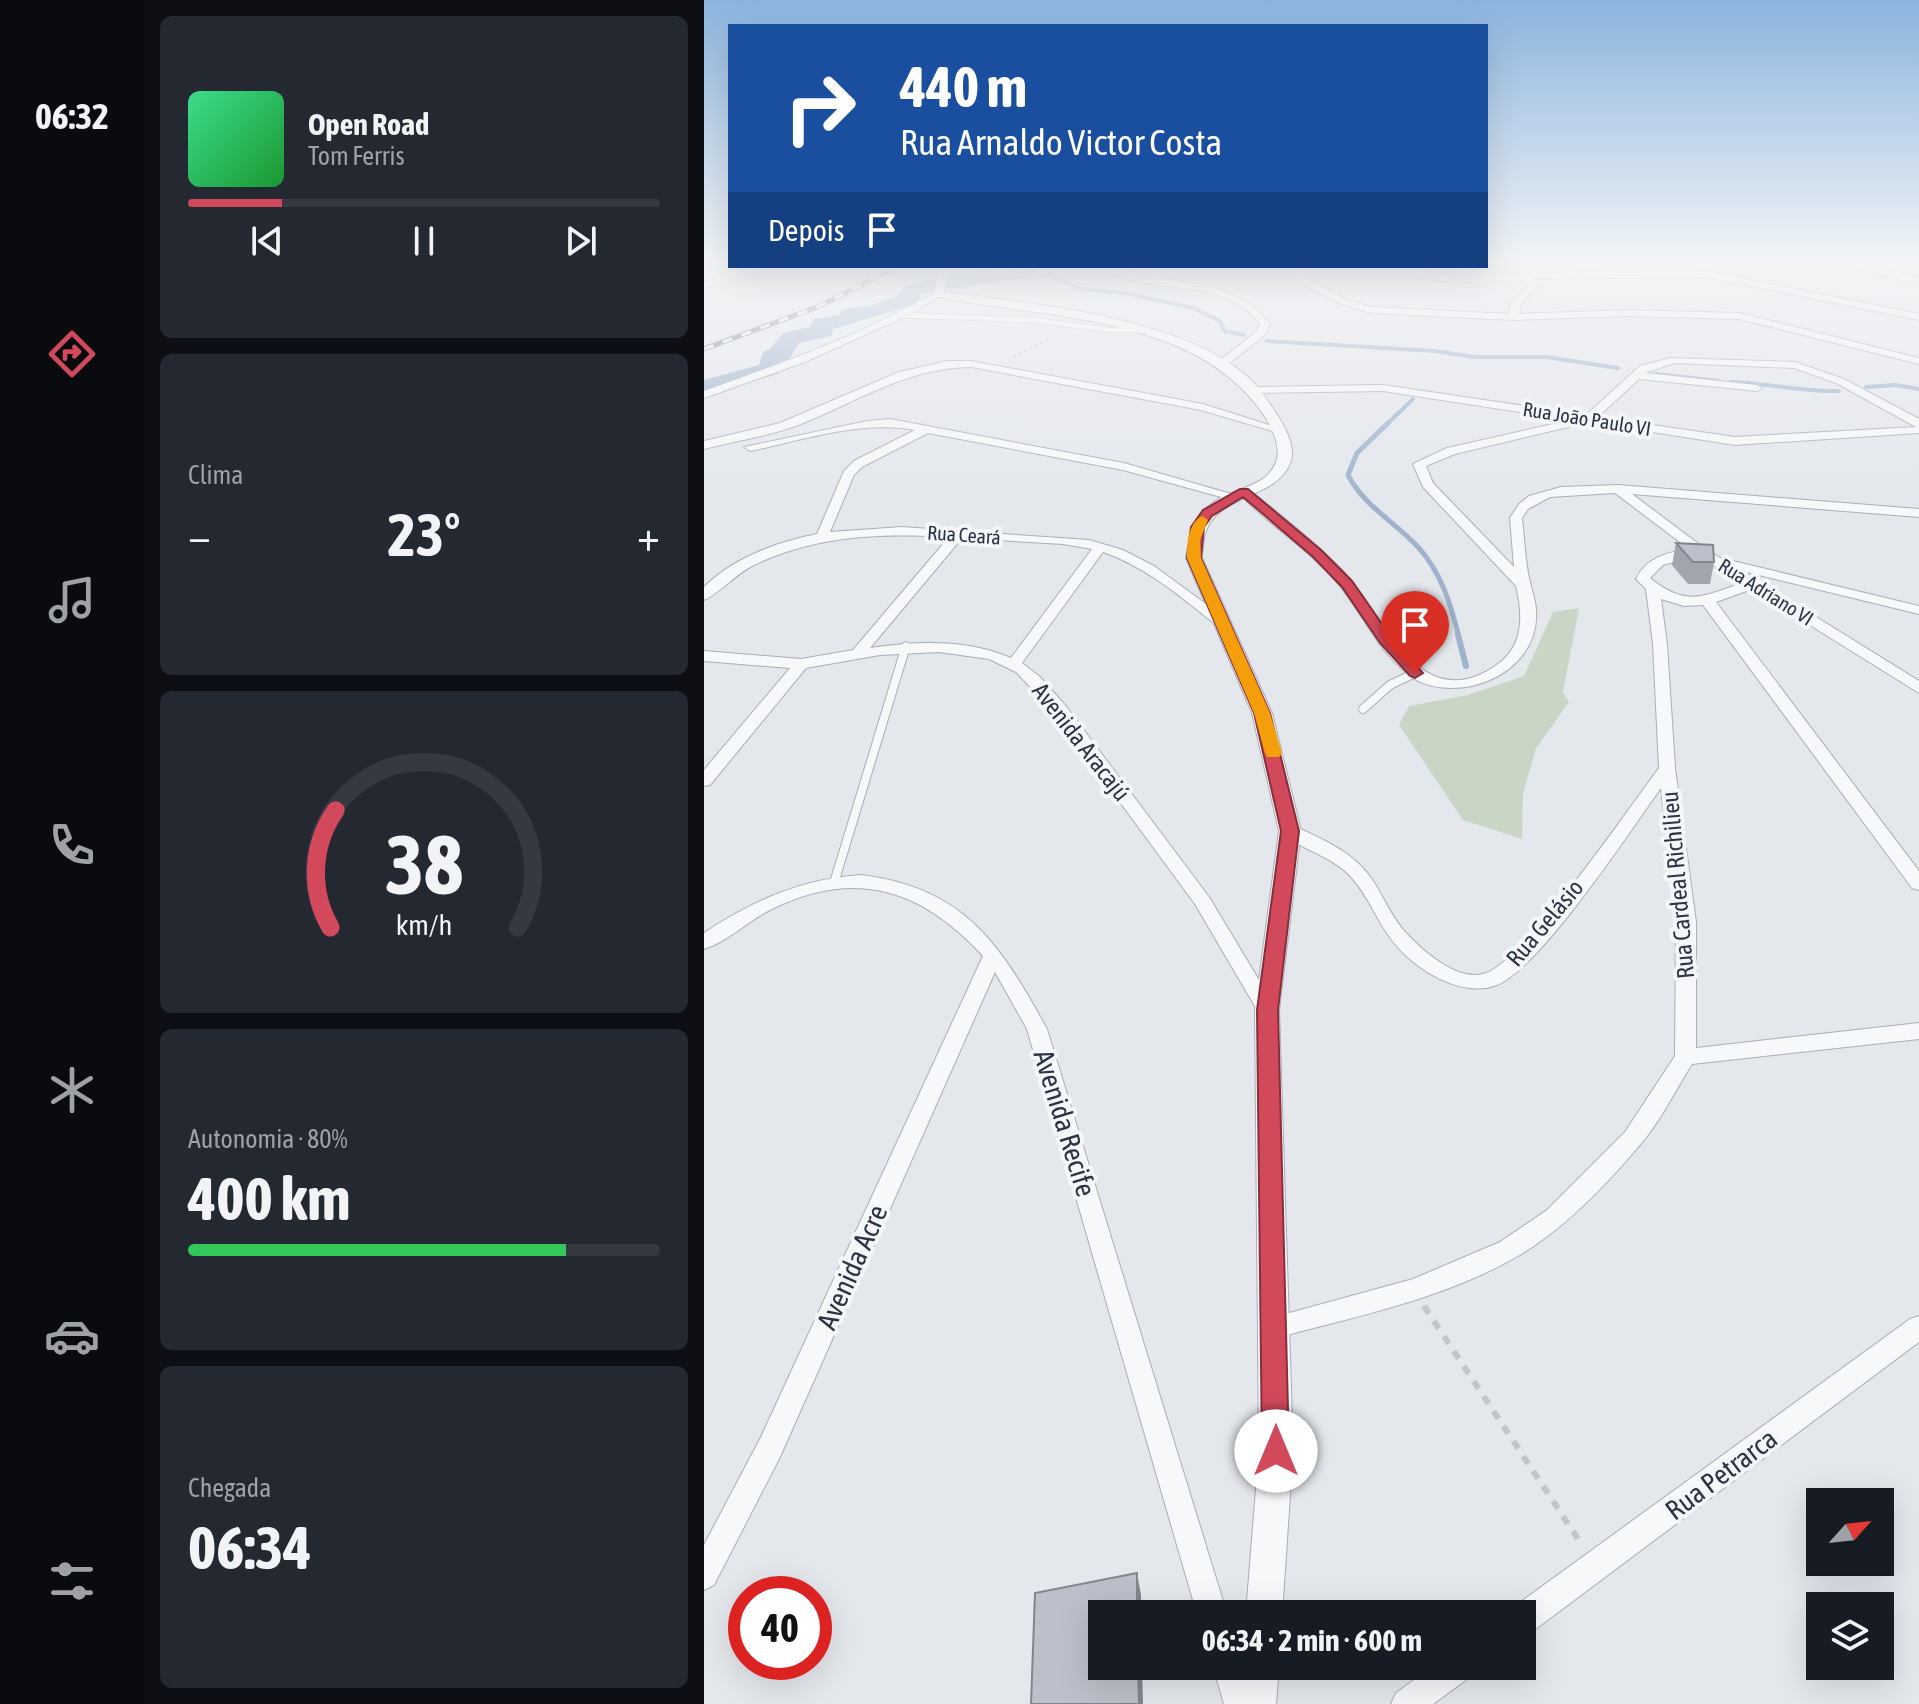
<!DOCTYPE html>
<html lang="pt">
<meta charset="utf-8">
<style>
body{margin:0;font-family:"Asap Condensed",sans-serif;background:#242831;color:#f1f3f6;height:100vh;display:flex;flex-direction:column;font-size:30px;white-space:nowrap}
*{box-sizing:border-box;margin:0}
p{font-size:26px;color:#9ea1a6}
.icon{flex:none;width:44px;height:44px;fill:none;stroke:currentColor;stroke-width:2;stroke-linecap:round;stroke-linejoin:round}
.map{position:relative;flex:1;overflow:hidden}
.side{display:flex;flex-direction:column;gap:16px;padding:16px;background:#0d0f14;width:560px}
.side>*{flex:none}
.top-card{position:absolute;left:24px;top:24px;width:760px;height:244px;border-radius:0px;box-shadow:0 8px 32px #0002;background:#1a4fa0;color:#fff;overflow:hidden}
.needle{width:52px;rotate:63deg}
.fabs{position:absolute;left:1102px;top:1488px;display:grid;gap:16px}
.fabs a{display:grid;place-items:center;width:88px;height:88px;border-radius:0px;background:#171b24;box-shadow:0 8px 32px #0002;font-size:40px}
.speed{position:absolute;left:24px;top:1576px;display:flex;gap:16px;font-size:40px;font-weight:700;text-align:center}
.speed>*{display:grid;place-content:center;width:104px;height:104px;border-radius:50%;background:#171b24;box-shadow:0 8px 32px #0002;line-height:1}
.speed .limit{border:12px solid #d22;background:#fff;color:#111}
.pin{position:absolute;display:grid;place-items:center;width:68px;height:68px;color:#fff;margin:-82px -34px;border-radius:50% 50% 50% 0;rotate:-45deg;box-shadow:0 0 8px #0007}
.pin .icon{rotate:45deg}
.me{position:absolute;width:88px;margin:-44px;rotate:0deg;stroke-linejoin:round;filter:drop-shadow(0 0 6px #0008)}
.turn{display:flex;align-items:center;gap:28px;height:168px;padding:0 40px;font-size:36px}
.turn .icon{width:104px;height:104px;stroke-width:2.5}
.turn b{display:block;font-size:56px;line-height:68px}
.then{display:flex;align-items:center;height:76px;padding:0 40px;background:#0003;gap:16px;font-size:30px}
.big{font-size:60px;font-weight:700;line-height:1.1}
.side .card{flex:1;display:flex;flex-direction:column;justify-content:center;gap:12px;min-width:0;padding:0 28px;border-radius:12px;background:#242831}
.side .dial{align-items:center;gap:0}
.dial svg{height:208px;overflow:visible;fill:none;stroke:#363941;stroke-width:7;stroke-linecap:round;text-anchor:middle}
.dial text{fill:#f1f3f6;stroke:none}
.song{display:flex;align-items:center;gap:24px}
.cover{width:96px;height:96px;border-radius:12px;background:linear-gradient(135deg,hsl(150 70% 55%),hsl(130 70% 35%))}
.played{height:8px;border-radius:4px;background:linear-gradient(90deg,#d1495b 20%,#363941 20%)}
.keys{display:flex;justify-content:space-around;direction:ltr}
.heat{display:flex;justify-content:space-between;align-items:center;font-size:44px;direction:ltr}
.charge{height:12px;border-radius:6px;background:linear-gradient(90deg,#34c759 80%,#363941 0)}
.trip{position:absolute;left:384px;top:1600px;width:448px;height:80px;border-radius:0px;background:#171b24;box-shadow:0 8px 32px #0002;font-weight:700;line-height:80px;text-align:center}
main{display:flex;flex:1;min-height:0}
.tabs{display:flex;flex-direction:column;width:144px;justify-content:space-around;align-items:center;background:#090b0e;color:#9ea1a6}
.tabs .icon{width:56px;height:56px}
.tabs .on{color:#d1495b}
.tabs b{font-size:36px;color:#f1f3f6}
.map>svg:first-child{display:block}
.green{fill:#c9d6c5}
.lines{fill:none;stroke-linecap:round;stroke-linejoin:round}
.stream-far2{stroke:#9fb4cc;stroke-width:4}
.stream-far1{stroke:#9fb4cc;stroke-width:5}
.stream{stroke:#9fb4cc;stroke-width:6}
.river{fill:#9fb4cc;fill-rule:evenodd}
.service-far1-casing{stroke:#a9aeb7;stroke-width:6}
.service-casing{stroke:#a9aeb7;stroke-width:10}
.minor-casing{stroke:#a9aeb7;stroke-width:2}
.tertiary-casing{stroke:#a9aeb7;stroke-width:2}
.path-far1{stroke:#c2c5cb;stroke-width:2;stroke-dasharray:3 3;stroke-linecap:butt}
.path{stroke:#c2c5cb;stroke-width:6;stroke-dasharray:9 9;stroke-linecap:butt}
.service-far1{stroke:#f7f8fa;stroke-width:5}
.service{stroke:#f7f8fa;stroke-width:8}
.minor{fill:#f7f8fa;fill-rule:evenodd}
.tertiary{fill:#f7f8fa;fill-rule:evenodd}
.rail-casing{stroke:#7d8696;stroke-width:5}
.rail{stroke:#f4f6f9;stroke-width:3;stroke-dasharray:10;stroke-linecap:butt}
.wall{fill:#a1a5ae}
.shaded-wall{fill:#83868d}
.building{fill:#bbc0ca;stroke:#83868d;stroke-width:2}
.route{fill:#d1495b;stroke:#882f3b;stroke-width:2}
.slow{fill:#f59e0b}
.labels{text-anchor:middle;stroke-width:8;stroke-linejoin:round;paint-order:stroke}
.far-street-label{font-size:20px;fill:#2b3445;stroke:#f4f6f9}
.street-label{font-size:24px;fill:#2b3445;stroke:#f4f6f9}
.near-street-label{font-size:28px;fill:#2b3445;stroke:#f4f6f9}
</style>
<main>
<nav class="tabs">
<b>06:32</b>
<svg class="icon on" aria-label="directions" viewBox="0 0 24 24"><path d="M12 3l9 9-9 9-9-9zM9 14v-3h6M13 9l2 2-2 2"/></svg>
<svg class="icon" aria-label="music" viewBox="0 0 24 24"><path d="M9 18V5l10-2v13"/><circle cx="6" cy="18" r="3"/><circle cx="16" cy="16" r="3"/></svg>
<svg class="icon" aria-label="phone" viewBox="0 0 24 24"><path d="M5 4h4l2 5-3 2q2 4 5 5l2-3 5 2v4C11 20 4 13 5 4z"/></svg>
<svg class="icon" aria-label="climate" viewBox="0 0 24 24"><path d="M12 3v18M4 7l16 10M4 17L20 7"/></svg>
<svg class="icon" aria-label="car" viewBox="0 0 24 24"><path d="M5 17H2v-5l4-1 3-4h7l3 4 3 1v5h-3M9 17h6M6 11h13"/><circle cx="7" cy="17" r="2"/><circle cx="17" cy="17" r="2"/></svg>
<svg class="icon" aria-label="filters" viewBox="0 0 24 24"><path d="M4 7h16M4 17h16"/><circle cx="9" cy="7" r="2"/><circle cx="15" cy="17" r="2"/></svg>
</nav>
<section class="side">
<div class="card">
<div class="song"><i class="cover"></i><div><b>Open Road</b><p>Tom Ferris</p></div></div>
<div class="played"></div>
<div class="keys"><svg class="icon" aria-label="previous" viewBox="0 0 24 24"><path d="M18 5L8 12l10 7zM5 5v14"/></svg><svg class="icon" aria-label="pause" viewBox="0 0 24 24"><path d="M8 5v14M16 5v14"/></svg><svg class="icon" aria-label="next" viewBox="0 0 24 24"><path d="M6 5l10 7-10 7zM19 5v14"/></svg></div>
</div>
<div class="card"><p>Clima</p>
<div class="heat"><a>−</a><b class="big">23°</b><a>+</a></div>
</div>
<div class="card dial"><svg viewBox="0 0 100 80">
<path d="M14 69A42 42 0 1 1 86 69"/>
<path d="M14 69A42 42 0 0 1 16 24" stroke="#d1495b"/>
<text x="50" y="56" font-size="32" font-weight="700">38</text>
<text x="50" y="72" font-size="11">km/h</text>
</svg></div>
<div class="card"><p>Autonomia · 80%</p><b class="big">400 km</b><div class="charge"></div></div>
<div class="card"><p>Chegada</p><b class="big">06:34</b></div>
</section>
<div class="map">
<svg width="1215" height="1704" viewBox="0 0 1215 1704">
<rect width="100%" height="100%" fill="#e4e7ec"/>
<path class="green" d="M875,608L859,692L865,702L832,748L819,794L818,839L759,820L695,725L705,706L764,695L820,676L849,612Z"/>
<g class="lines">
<path class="stream-far2" d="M322,272L352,278L376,289L420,293L489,308L516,321L520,331L540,335
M563,341L731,351L770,357H842L914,368
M952,374L1014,381
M1026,382C1063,383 1098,392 1135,391
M1162,387L1192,385L1215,389
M682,425L709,399"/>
<path class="stream-far1" d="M684,423L653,453L644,475C661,507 690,521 714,547C737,572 747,605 755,637"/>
<path class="stream" d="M754,635L762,666"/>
<path class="river" d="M335,266L329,276L322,278L247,289L237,283C247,271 317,266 335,266Z
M227,279L237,285L234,289L217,295L213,304L129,329L127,336L95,343L85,359L78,361L74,374L0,395V380L55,365L59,352L65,350L79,333L106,327L110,319L135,315L139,309L165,306L193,296L200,287Z"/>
<g class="service-far1-casing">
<path id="service-far1" d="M197,315L330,320L404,330H433"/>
</g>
<g class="service-casing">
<path id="service" d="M659,709L686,685L711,673
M130,883L202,646"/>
</g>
<g class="minor-casing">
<path id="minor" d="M1113,259H1129L1215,278V284Z
M40,266H53L0,289V283Z
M236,266H246L239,294L207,314L101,362L0,398V391C78,363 158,335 230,293Z
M392,266H405C458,285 530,275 566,324L562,334L522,366H514V362L553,331L556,324C518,273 441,298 392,266Z
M563,266H575L644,300L668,307L805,314L807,303L824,286L820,279C780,281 726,290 691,266L748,276L926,270L1003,271L1215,314V320L1003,277L829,279L834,286L817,304L815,314L924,310L1035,313L1215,358V364L1035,319L924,316L809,320L667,313L638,304Z
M966,358L1091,362L1140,379L1215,419V433L1031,445L885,422L751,454L722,466L729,483L810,567L806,518L815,504L825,496L857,487L914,485L1215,509V517L928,494L996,545L1024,563L1029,561L1215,606V614L1038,571L1215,681V693L1048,589L1012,602L1215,871V890L1208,888L999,605L980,606L957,599L963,644L971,768L992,922V1048L1215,1023V1039L988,1064C971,1091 956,1122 935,1146C901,1186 860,1229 814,1256C740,1299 653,1316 572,1338L563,1335L559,1327L563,1319L709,1279L796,1242L843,1210L921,1132L971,1056L972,922L957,788C926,831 837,967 793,985C764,996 730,979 708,961C676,935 672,906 648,878C628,855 591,848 577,831L586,825L592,827C620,840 649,852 667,878C680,896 687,918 703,934C720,952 755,983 782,973C822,959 925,808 955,768L949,644L942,589L932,579C943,557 962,553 985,549L911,493L846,497L824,509L818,518C820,536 821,555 824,573C826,585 831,597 832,609C835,649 806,677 768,686C747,690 721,689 704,674C670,648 655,604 625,573C597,544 561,522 534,492L544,489C576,515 609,540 638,570C680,614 715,721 794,664C820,645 819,615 812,586L719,487L709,464L743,448L867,420L679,391L552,393L547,390L552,387L679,385L882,415L936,366ZM970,363L1090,368L1132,383L1212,427L1031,437L894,417L935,379L1053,391L1058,388L1053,385L941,373ZM994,556L1038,583C998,597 982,607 946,578L959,565Z
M243,361H267L499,404L581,430L575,433L497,410L267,367C203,368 154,401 97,424C66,436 32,441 0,449V441L76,423L195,372Z
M186,419L420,463L534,496L528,500L419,470L224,433L158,467L150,475L126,532L198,527L385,540L419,550L450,566L521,618V624H511C476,596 442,567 399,552L318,663L335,676L361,705L505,897L573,1010L570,1015H556L491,904L349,711L312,672L285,659L235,652L176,655L102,668L6,785L0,786V770L86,668L0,661V651L97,659L149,650L245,537C177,533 113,535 50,565C33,573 12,596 0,600V587C29,558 73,542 113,534L140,471L150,461L211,430C157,420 99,440 46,451L40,447L163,421ZM258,538L359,544L388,549L307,658C263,639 213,641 166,648Z
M157,875C261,888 296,944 343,1029L523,1614H493L323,1029L291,972L76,1457L10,1585L0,1590V1545L56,1439L279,956C217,888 149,867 64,911C43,922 23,942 0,949V933C50,900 97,879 157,875Z
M1215,1316V1342L829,1631L818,1635V1614H806L807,1609L1206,1319Z
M509,1666H539L552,1704H520Z
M729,1666H770L766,1677L729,1704H687L692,1693Z"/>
</g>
<g class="tertiary-casing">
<path id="tertiary" d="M234,291C325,304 487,316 552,385C559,393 564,402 570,410C579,423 592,445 587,461C573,501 513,492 501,534C499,541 499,550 498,558L568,713L597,831L575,1010L589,1451L578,1614H542L555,1451L551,1010L575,831L548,713L482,558C494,473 555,504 572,462C578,446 566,423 557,411C487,313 336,319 230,296V292Z
M537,1666H575L572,1704H534Z"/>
</g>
<path class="path-far1" d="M309,357L347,337"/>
<path class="path" d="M720,1306L878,1545"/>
<use href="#service-far1" class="service-far1"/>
<use href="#service" class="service"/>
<use href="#minor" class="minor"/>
<use href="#tertiary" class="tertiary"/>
<g class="rail-casing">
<path id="rail" d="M0,349L116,306L194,266"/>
</g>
<use href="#rail" class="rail"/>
</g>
<path class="wall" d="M972,543L1010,562L1006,584H984L968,565Z"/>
<path class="shaded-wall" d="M433,1573L437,1595V1614H433Z
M434,1666H438L439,1704H435Z"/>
<path class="building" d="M972,543L1009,545L1010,562H989Z
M433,1573V1614H398V1666H434L435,1704H327L331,1593Z"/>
<linearGradient id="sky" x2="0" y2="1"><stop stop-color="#8bb4dd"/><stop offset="0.52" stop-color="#f3f4f6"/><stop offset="1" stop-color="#f3f4f6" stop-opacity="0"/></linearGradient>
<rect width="1215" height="498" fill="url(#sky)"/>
<path class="route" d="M536,489H544L617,550L648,581L687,637L719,673L711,678L706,676L676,643L638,587L608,556L539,497L508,516L500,527L497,558L566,713L595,831L574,1010L585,1451L581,1460L572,1464L562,1460L558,1451L553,1010L577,831L550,713L483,558L487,527L499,510Z"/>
<path class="slow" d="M498,516L504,520L496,540L497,558L566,713L578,753L575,757H563L561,753L550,713L483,558C483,544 484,523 498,516Z"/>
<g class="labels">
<g class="far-street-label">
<text transform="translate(883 419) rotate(9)" y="7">Rua João Paulo VI</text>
<text transform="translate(260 535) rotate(4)" y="7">Rua Ceará</text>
<text transform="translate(1062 592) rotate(32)" y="7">Rua Adriano VI</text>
</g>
<g class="street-label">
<text transform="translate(377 742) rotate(52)" y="8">Avenida Aracajú</text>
<text transform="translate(974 885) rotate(-95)" y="8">Rua Cardeal Richilieu</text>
<text transform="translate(841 923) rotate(-50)" y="8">Rua Gelásio</text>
</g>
<g class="near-street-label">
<text transform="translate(361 1123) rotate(73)" y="10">Avenida Recife</text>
<text transform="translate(148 1267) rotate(-66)" y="10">Avenida Acre</text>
<text transform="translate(1017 1474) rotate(-37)" y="10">Rua Petrarca</text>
</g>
</g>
</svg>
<div class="fabs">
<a><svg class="needle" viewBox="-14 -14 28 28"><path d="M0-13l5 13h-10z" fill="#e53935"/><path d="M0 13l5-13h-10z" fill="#9ea1a6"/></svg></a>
<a><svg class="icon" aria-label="layers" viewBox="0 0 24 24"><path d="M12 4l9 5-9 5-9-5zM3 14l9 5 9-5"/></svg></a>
</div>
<div class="speed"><div class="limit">40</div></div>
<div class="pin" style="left:711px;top:673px;background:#d93025"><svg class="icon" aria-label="arrive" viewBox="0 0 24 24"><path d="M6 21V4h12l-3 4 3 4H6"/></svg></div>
<svg class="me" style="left:572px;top:1451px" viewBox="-20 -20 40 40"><circle r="19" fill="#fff"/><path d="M0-13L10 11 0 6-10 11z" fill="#d1495b"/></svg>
<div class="trip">06:34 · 2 min · 600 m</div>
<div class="top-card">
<div class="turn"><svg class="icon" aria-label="right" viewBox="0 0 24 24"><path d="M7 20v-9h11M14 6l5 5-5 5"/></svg><div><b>440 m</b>Rua Arnaldo Victor Costa</div></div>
<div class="then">Depois<svg class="icon" aria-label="arrive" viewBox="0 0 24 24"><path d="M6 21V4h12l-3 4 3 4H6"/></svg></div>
</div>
</div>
</main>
